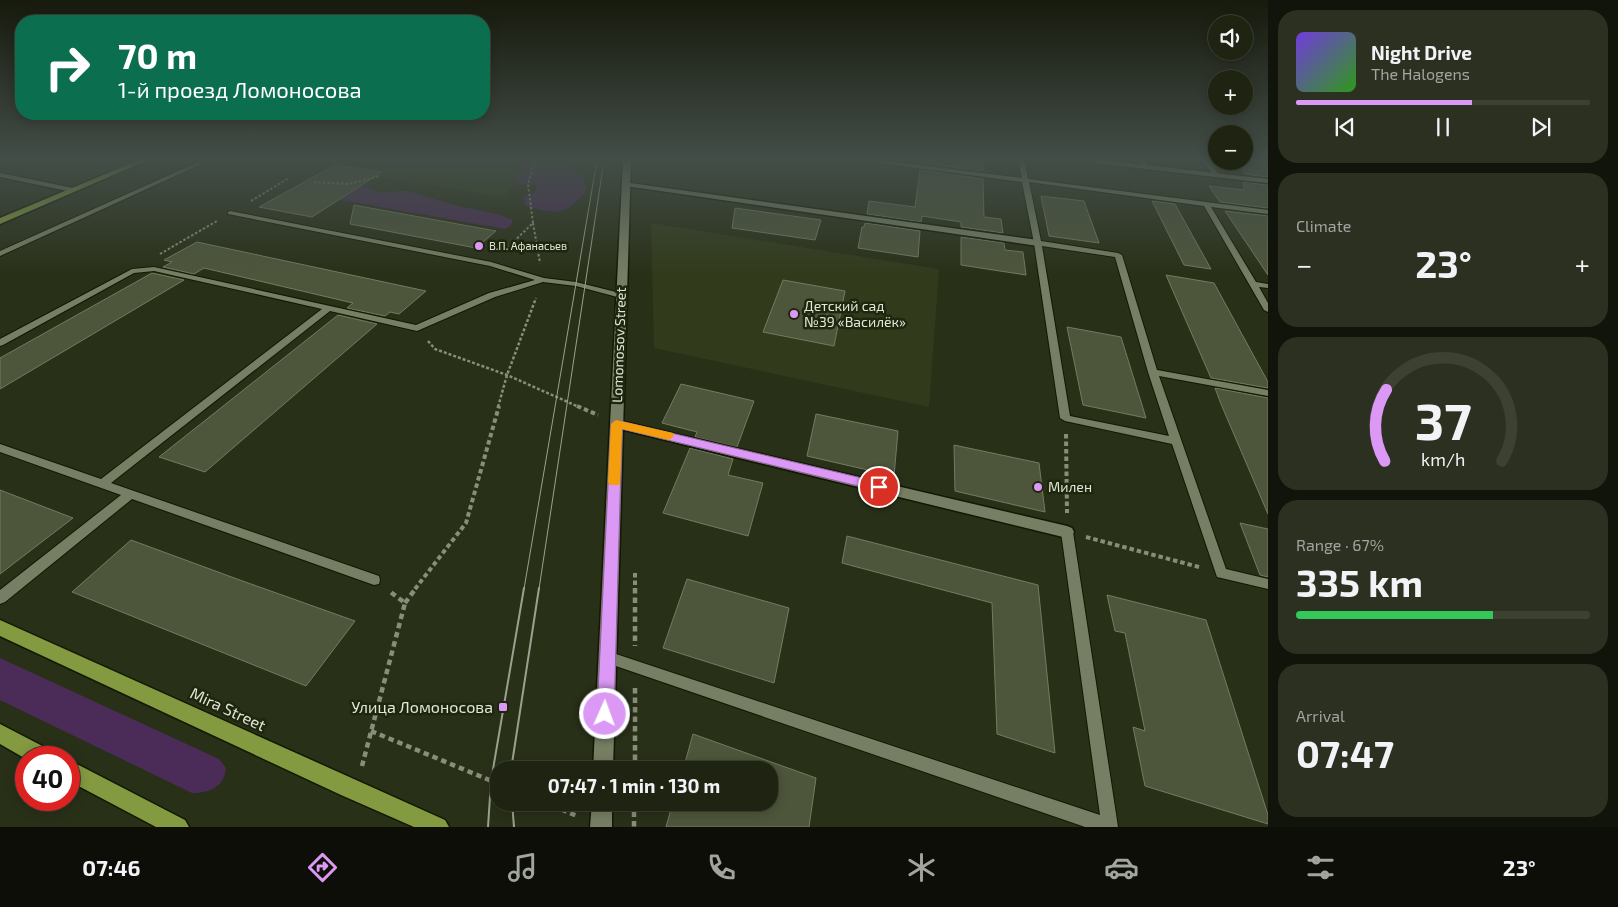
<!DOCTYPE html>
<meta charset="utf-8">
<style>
body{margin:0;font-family:"Exo 2",sans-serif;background:#2c3020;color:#f1f3f6;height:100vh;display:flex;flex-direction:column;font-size:19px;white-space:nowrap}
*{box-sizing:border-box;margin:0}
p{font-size:16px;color:#a1a49f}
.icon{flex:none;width:28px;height:28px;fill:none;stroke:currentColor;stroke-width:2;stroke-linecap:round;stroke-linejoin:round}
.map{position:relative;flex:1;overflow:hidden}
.side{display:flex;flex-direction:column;gap:10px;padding:10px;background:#11140a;width:350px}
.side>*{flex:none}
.banner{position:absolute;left:15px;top:15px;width:475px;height:105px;border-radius:20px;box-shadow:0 2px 12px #0003,0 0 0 1px #3c4132;background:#0b6e4f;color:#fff;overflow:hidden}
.tools{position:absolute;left:1208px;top:15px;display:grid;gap:10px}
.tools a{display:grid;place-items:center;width:45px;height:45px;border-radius:50%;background:#1f2412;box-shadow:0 2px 12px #0003,0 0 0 1px #3c4132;font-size:25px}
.speed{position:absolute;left:15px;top:746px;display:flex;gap:10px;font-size:25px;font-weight:700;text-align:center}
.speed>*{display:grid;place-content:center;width:65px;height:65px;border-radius:50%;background:#1f2412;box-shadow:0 2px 12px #0003,0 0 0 1px #3c4132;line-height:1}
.speed .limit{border:8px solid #d22;background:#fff;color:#111}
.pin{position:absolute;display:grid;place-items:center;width:42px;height:42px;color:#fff;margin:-21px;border:2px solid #fff;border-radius:50%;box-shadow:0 1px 5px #0007}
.me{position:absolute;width:55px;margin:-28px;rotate:2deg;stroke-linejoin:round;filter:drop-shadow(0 0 4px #0008)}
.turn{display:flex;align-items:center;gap:18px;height:105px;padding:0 20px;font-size:22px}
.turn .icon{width:65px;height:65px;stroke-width:2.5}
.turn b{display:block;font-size:35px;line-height:42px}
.big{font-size:38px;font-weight:700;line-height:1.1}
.side .tile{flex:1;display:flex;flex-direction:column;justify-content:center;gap:8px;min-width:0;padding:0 18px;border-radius:20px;background:#2c3020}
.side .dial{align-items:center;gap:0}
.dial svg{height:130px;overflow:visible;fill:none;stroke:#3c4132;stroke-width:7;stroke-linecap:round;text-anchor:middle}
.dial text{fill:#f1f3f6;stroke:none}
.song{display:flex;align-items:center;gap:15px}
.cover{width:60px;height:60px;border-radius:8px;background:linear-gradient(135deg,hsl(260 70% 55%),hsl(110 70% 35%))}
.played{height:5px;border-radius:2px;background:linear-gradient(90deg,#db99f5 60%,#3c4132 60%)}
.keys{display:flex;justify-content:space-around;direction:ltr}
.heat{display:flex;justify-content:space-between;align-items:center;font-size:28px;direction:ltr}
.charge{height:8px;border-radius:4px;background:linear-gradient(90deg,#34c759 67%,#3c4132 0)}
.trip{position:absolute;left:490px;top:761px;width:288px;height:50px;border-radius:20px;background:#1f2412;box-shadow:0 2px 12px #0003,0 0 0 1px #3c4132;font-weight:700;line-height:50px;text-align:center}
.tabs{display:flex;height:80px;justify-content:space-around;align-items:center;background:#0c0e07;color:#a1a49f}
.tabs .icon{width:35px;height:35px}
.tabs .current{color:#db99f5}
.tabs b{font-size:22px;color:#f1f3f6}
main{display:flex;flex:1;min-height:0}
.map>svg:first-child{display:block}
.built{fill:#313a1b}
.green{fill:#4b2c58}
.building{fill:#4d553b;stroke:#737c61}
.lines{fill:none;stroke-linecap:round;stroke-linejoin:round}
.service-casing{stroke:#121802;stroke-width:2}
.minor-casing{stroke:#121802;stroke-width:3}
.tertiary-casing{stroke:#121802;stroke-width:3}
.primary-casing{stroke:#121802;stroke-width:3}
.path-far3{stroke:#898e7b;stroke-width:2;stroke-dasharray:2.5 2;stroke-linecap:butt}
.path-far2{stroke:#898e7b;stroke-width:2.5;stroke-dasharray:3 2;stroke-linecap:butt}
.path-far1{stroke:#898e7b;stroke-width:4;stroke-dasharray:4.5 3;stroke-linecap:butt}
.path{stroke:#898e7b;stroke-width:4.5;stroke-dasharray:5.5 4;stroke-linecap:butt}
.service{fill:#767f64;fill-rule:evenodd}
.minor{fill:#767f64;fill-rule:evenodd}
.tertiary{fill:#767f64;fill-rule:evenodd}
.primary{fill:#849a41;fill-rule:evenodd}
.tram-far1{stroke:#9ba18f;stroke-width:1}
.tram{stroke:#9ba18f;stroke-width:2}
.route{fill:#db99f5;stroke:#8e639f}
.slow{fill:#f59e0b}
.poi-dot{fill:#db99f5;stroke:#1f260e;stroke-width:2}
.labels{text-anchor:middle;stroke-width:5;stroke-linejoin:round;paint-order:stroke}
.far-poi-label{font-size:11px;fill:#e1e6d7;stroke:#1f260e;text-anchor:start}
.poi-label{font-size:14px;fill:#e1e6d7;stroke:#1f260e;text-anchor:start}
.street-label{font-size:14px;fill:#e1e6d7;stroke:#1f260e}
.near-poi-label{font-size:16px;fill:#e1e6d7;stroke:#1f260e;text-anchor:end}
.near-street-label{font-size:16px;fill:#e1e6d7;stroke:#1f260e}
</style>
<main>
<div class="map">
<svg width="1268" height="827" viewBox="0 0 1268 827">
<rect width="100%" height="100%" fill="#293018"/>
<path class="built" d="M343,160H523L515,184L503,197L357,173L370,164Z
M651,223L939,269L929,407L654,348Z"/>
<path class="green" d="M523,160H578V164H566L565,169L584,175L586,191C565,217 555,214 525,206L523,198L535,192L537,185L515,184Z
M304,184L365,186L378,192L407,191L458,206L497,214L513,220L510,226L505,229L291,191L293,187Z
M0,658L219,759L226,768C224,787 210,793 192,793L0,700Z"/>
<path class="building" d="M921,160H983V171L921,163Z
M1244,160H1268V177L1244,174Z
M335,165L382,172L312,217L259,207Z
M920,170L983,179L984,217L1001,219L1003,233L961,227V222L922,216L921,222L867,214L869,201L915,207Z
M1244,182L1268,185V208L1220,202L1209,186L1244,190Z
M1041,196L1084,201L1099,243L1049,236Z
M1152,201L1175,204L1211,269L1184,265Z
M354,205L496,231L476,248L350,224Z
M735,208L821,220L815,240L732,228Z
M1225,211L1268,216V275Z
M865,223L920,231L918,257L858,248L862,227H864Z
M961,237L1004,243L1005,250L1023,252L1026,275L961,265Z
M197,242L426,291L399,314L390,312L385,316L347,308L353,303L204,268L194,274L163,267L172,262L164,260Z
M152,273L184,280L0,389V358Z
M1166,275L1214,283L1268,382V388L1211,378Z
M783,280L845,291L834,346L763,332Z
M338,315L377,324L205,472L159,457Z
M1067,327L1121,337L1146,418L1083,405Z
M681,384L754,401L737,447L695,437L697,432L662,423Z
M1215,388L1268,398V514L1221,404Z
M816,414L898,431L894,476L807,456Z
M954,445L1039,463L1045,512L955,491Z
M690,448L733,459L728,475L763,483L748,536L663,513Z
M0,490L73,518L0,574Z
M1240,523L1268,529V577L1260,575Z
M847,536L1038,585L1055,753L997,734L992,603L842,563Z
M131,540L237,579L355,621L306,686L72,592Z
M687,579L789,608L774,683L663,648Z
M1107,595L1206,620L1268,815V824L1145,786L1133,727L1145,731L1125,633L1115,631Z
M693,734L816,778L809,827H666L673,802H769V770H683Z"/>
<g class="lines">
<g class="service-casing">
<path id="service" d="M203,160H210L0,256V251Z
M868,160H881L1022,178L1018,160H1024L1028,179L1268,210V214L1211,207L1256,282L1268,284V288L1259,287L1268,303V312L1264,310L1204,206L1029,182L1041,241L1118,253L1122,255L1157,370L1268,390V396L1159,376L1226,569L1268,579V589L1217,577L1172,444L1065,421L1060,418L1034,243L1022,182L871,162ZM1042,246L1115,257L1148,372L1169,436L1070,416Z
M1139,160H1145L1147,168H1143Z
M1202,160H1208L1219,175L1218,176H1214Z
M230,211L491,262L544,278L576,282L624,294L625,296L621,298L576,286L543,282L495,297L417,331L330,311L111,483L379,576L380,580L379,584L374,585L132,499L5,602L0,604V590L121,495L0,452V444L101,479L322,309L154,271L134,273L3,345L0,346V339L132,269L154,267L416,325L489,293L535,280L490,266L228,214V212Z
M1067,527L1071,529L1073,532L1118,827H1085L607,663L602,662L600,657L602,652L607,651L1100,815L1061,532L1063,529Z"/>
</g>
<g class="minor-casing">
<path id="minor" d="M1082,160H1101L1268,179V183L1085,162Z
M0,173L73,188L77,190L73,192L0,177Z
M623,182L1038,240L1042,243L1038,246L626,186H623Z
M616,420L1067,526L1072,528L1074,532L1072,536L1067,538L612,427L610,424L612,421Z"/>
</g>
<g class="tertiary-casing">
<path id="tertiary" d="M623,160H631L613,770H593Z
M592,802H612V827H590Z"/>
</g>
<g class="primary-casing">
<path id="primary" d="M139,160H148L0,224V218Z
M0,620L445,820L449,827H414L341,795L0,636Z
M0,724L52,751L55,758L26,759L0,744Z
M69,760L185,820L189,827H156L69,781Z"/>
</g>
<path class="path-far3" d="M314,182L349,184L380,176
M251,201L289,178
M533,223L540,263
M504,251L533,223L528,184L535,160
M160,254L217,221"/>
<path class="path-far2" d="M428,341L435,349L507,375L579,407
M498,407L507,375L536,298"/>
<path class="path-far1" d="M577,406L598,415
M1066,434L1067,513
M1086,537L1199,567
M635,573V589
M415,589L466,523L499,406"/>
<path class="path" d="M635,588V646
M405,603L416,588
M635,688V770
M371,731L499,784
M362,766L405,603L388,590
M544,802L577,816
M634,802V827"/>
<use href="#service" class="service"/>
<use href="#minor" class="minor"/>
<use href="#tertiary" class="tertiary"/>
<use href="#primary" class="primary"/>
<path class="tram-far1" d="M524,589L597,160
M539,589L603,167"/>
<path class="tram" d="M511,770L539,588
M512,802L514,827
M488,827L491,781L524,588"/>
</g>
<linearGradient id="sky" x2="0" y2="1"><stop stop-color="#171a0d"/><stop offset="0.58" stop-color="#434e48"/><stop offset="1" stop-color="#434e48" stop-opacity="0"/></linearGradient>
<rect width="1268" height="275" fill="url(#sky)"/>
<path class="route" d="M616,420L879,482L884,483L886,487L884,490L879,491L622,429L614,714L611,720L605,722L599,720L597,714L611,424Z"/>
<path class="slow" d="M616,420L673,433L674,436L669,440L622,429L620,482L619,485H610L608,482L611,424Z"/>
<g class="poi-dot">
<circle cx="479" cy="246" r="5"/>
<circle cx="794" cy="314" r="5"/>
<circle cx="1038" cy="487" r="5"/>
<rect x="498" y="702" width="10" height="10" rx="2.5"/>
</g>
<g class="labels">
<g class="far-poi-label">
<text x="489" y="250">В.П. Афанасьев</text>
</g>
<g class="poi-label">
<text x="804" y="311">Детский сад<tspan x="804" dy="16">№39 «Василёк»</tspan></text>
<text x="1048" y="492">Милен</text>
</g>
<g class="street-label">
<text transform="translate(619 345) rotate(-88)" y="5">Lomonosov Street</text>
</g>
<g class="near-poi-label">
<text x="493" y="713">Улица Ломоносова</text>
</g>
<g class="near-street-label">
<text transform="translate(228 709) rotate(25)" y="6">Mira Street</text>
</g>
</g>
</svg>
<div class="tools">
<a><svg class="icon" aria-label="sound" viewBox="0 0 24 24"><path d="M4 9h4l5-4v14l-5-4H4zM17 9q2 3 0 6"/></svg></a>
<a>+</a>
<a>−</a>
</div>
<div class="speed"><div class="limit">40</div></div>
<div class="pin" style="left:879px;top:487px;background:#d93025"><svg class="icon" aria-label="arrive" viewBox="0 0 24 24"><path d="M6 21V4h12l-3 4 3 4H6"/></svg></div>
<svg class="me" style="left:605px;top:714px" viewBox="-20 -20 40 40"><circle r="17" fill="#db99f5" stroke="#fff" stroke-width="3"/><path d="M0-11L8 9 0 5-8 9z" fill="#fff"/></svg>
<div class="trip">07:47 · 1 min · 130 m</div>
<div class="banner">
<div class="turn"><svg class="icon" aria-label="right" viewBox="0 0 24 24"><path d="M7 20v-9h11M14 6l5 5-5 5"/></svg><div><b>70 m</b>1-й проезд Ломоносова</div></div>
</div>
</div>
<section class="side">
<div class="tile">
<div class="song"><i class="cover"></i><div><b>Night Drive</b><p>The Halogens</p></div></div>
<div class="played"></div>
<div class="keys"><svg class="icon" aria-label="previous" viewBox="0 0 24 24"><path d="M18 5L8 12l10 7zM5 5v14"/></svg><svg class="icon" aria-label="pause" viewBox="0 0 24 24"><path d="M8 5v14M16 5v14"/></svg><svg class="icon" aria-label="next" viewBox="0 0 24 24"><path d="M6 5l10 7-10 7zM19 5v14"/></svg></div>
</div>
<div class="tile"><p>Climate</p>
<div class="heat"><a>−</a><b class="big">23°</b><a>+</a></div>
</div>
<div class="tile dial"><svg viewBox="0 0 100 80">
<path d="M14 69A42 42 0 1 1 86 69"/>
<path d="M14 69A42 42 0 0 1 15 25" stroke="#db99f5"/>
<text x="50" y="56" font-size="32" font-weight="700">37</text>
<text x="50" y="72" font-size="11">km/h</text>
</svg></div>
<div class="tile"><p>Range · 67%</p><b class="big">335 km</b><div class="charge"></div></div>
<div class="tile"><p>Arrival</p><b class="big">07:47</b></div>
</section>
</main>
<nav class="tabs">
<b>07:46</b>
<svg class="icon current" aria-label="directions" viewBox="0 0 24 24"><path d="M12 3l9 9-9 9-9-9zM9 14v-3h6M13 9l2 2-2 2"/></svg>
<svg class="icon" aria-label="music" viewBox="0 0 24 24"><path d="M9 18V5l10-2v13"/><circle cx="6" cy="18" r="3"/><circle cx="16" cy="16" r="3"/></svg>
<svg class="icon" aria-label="phone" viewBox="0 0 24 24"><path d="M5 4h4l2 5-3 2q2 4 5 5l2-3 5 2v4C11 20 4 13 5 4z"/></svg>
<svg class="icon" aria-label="climate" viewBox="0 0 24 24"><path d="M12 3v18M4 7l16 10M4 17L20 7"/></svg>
<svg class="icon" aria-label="car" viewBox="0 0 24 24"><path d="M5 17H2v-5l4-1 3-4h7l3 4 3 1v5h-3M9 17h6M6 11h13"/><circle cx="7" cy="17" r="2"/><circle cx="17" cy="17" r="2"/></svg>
<svg class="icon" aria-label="filters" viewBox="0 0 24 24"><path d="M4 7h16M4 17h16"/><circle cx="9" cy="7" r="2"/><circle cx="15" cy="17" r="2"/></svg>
<b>23°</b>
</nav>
